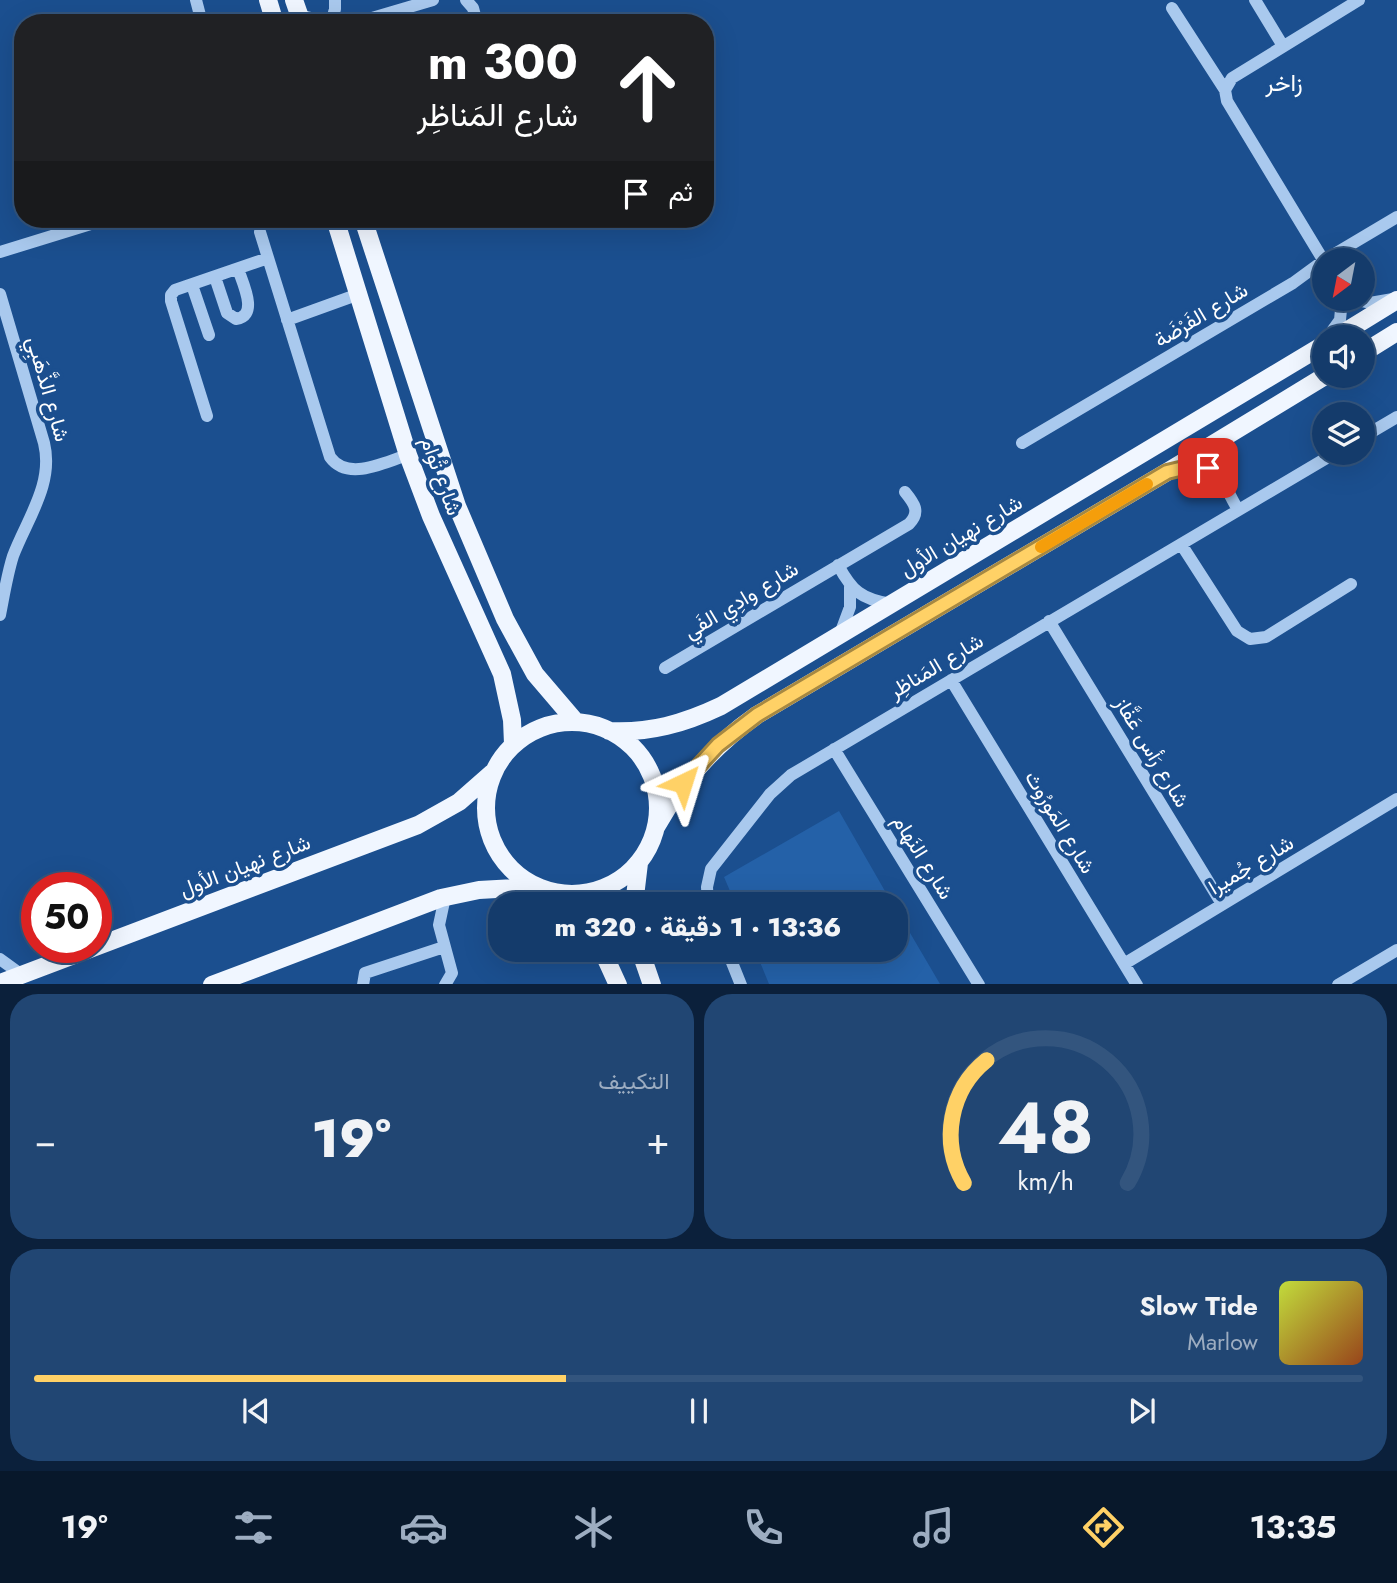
<!DOCTYPE html>
<html lang="ar">
<meta charset="utf-8">
<style>
body{margin:0;font-family:Jost,Vazirmatn,sans-serif;background:#214673;color:#f1f3f6;direction:rtl;height:100vh;display:flex;flex-direction:column;font-size:26px;white-space:nowrap}
*{box-sizing:border-box;margin:0}
p{font-size:23px;color:#9dadc1}
.icon{flex:none;width:38px;height:38px;fill:none;stroke:currentColor;stroke-width:2;stroke-linecap:round;stroke-linejoin:round}
.map{position:relative;height:984px;overflow:hidden;direction:ltr}
.sheet{display:flex;flex-direction:column;gap:10px;padding:10px;background:#0b203b;flex:1}
.sheet>*{flex:none}
.banner{position:absolute;left:14px;top:14px;width:700px;height:214px;border-radius:28px;box-shadow:0 7px 28px #0002,0 0 0 2px #33557e;direction:rtl;background:#202124;color:#fff;overflow:hidden}
.needle{width:46px;rotate:212deg}
.tools{position:absolute;left:1312px;top:248px;display:grid;gap:14px}
.tools a{display:grid;place-items:center;width:63px;height:63px;border-radius:50%;background:#143b6b;box-shadow:0 7px 28px #0002,0 0 0 2px #33557e;font-size:35px}
.speed{position:absolute;left:21px;top:872px;display:flex;gap:14px;font-size:35px;font-weight:700;text-align:center}
.speed>*{display:grid;place-content:center;width:91px;height:91px;border-radius:50%;background:#143b6b;box-shadow:0 7px 28px #0002,0 0 0 2px #33557e;line-height:1}
.speed .limit{border:10px solid #d22;background:#fff;color:#111}
.pin{position:absolute;display:grid;place-items:center;width:60px;height:60px;color:#fff;margin:-30px;border-radius:14px;box-shadow:0 4px 10px #0006}
.me{position:absolute;width:77px;margin:-38px;rotate:41deg;stroke-linejoin:round;filter:drop-shadow(0 0 5px #0008)}
.turn{display:flex;align-items:center;gap:24px;height:147px;padding:0 21px;font-size:32px}
.turn .icon{width:91px;height:91px;stroke-width:2.5}
.turn b{display:block;font-size:49px;line-height:60px}
.then{display:flex;align-items:center;height:66px;padding:0 21px;background:#0003;gap:14px;font-size:26px}
.big{font-size:52px;font-weight:800;line-height:1.1}
.sheet .tile{flex:1;display:flex;flex-direction:column;justify-content:center;gap:10px;min-width:0;padding:0 24px;border-radius:28px;background:#214673}
.sheet .dial{align-items:center;gap:0}
.dial svg{height:182px;overflow:visible;fill:none;stroke:#33557e;stroke-width:7;stroke-linecap:round;text-anchor:middle}
.dial text{fill:#f1f3f6;stroke:none}
.song{display:flex;align-items:center;gap:21px}
.cover{width:84px;height:84px;border-radius:10px;background:linear-gradient(135deg,hsl(70 70% 55%),hsl(20 70% 35%))}
.played{height:7px;border-radius:4px;background:linear-gradient(90deg,#ffd166 40%,#33557e 40%)}
.keys{display:flex;justify-content:space-around;direction:ltr}
.heat{display:flex;justify-content:space-between;align-items:center;font-size:38px;direction:ltr}
.sheet .tiles{flex:1;display:grid;gap:10px;grid-template-columns:1fr 1fr}
.tile:last-child{grid-column:span 2}
.trip{position:absolute;left:488px;top:892px;width:420px;height:70px;border-radius:28px;background:#143b6b;box-shadow:0 7px 28px #0002,0 0 0 2px #33557e;font-weight:800;line-height:70px;text-align:center;direction:rtl}
.tabs{display:flex;height:112px;justify-content:space-around;align-items:center;background:#08182b;color:#9dadc1}
.tabs .icon{width:49px;height:49px}
.tabs .on{color:#ffd166}
.tabs b{font-size:32px;color:#f1f3f6}
.map>svg:first-child{display:block}
.green{fill:#2461a8}
.lines{fill:none;stroke-linecap:round;stroke-linejoin:round}
.minor{stroke:#a9c9ee;stroke-width:12}
.major{stroke:#f0f6ff;stroke-width:18}
.route-casing{stroke:#a68842;stroke-width:18}
.route{stroke:#ffd166;stroke-width:12}
.slow{stroke:#f59e0b;stroke-width:12}
.labels{text-anchor:middle;stroke-width:7;stroke-linejoin:round;paint-order:stroke}
.street-label{font-size:21px;fill:#fff;stroke:#1b4f8f}
.quarter-label{font-size:24px;fill:#fff;stroke:#1b4f8f}
</style>
<div class="map">
<svg width="1397" height="985" viewBox="0 0 1397 985">
<rect width="100%" height="100%" fill="#1b4f8f"/>
<path class="green" d="M839,811L893,905H736L724,877Z
M896,909L940,984H769L755,950H896Z"/>
<g class="lines">
<path class="minor" d="M196,0L202,23
M466,0L473,8L477,23
M1255,0L1283,46
M1172,8L1225,90
M299,15L331,23
M331,23L335,9V0
M355,23L433,0
M260,232L330,457C348,482 384,462 408,455
M0,252L107,219
M1325,263L1227,101L1225,90L1232,78L1359,0
M215,277L227,313L236,319C259,316 243,284 238,269
M192,285L209,335
M0,294L44,443C54,484 27,519 13,556C7,575 4,595 0,615
M1353,299L1370,303L1393,299
M287,320L359,294
M1327,338L1340,320L1342,299
M207,416L171,301V295L175,290L268,258
M1363,437L1397,417
M1229,438C1208,463 1225,485 1238,510
M1022,443L1293,283L1323,261L1397,217
M1180,469C1196,465 1208,465 1221,477
M1181,544L1237,631L1250,639L1266,637L1351,584
M838,565C852,591 861,599 891,604
M1049,621L1222,904
M840,634L850,607V587
M665,668L909,524C921,512 914,503 905,492
M951,680L1137,985
M834,749L979,985
M708,905L707,887L711,869L770,794L791,775L1335,453
M727,950L741,985
M0,959L22,975
M1124,964L1397,799
M363,985L365,973L444,947
M445,985L452,973L439,925L445,897
M1338,985L1397,950"/>
<path class="major" d="M268,0L275,23
M294,0L302,23
M335,219L408,455L431,516L502,674L512,720L513,744
M363,219L457,506L505,619L535,674L576,722
M1335,338L1397,300
M1363,353L1397,332
M486 808a86 86 0 1 1 172 0a86 86 0 1 1-172 0Z
M609,731C650,733 683,724 721,706L1325,344
M656,827C682,781 714,745 757,715L1167,472L1325,376
M634,905L639,863
M602,950L618,985
M640,950L652,985
M0,983L418,825L459,802L492,773
M212,985L441,898L479,890L534,887"/>
</g>
<g class="lines">
<g class="route-casing">
<path id="route" d="M683,783L718,745L757,715L1167,472L1192,466L1208,468"/>
</g>
<use href="#route" class="route"/>
<path class="slow" d="M1041,547L1147,484"/>
</g>
<g class="labels">
<g class="street-label">
<text transform="translate(1201 315) rotate(-31)" y="7">شارع الفَرْضَة</text>
<text transform="translate(48 389) rotate(74)" y="7">شارع الذَّهَبِي</text>
<text transform="translate(441 476) rotate(70)" y="7">شارع تُوام</text>
<text transform="translate(961 536) rotate(-31)" y="7">شارع نهيان الأول</text>
<text transform="translate(741 600) rotate(-31)" y="7">شارع وادِي الفَي</text>
<text transform="translate(936 666) rotate(-31)" y="7">شارع المَناظِر</text>
<text transform="translate(1152 752) rotate(59)" y="7">شارع رَأس عَفَّاز</text>
<text transform="translate(1060 822) rotate(59)" y="7">شارع المَورُوث</text>
<text transform="translate(923 857) rotate(58)" y="7">شارع النَهام</text>
<text transform="translate(1251 865) rotate(-31)" y="7">شارع جُميرا</text>
<text transform="translate(245 866) rotate(-21)" y="7">شارع نهيان الأول</text>
</g>
<g class="quarter-label">
<text x="1284" y="91">زاخر</text>
</g>
</g>
</svg>
<div class="tools">
<a><svg class="needle" viewBox="-14 -14 28 28"><path d="M0-13l5 13h-10z" fill="#e53935"/><path d="M0 13l5-13h-10z" fill="#9dadc1"/></svg></a>
<a><svg class="icon" aria-label="sound" viewBox="0 0 24 24"><path d="M4 9h4l5-4v14l-5-4H4zM17 9q2 3 0 6"/></svg></a>
<a><svg class="icon" aria-label="layers" viewBox="0 0 24 24"><path d="M12 4l9 5-9 5-9-5zM3 14l9 5 9-5"/></svg></a>
</div>
<div class="speed"><div class="limit">50</div></div>
<div class="pin" style="left:1208px;top:468px;background:#d93025"><svg class="icon" aria-label="arrive" viewBox="0 0 24 24"><path d="M6 21V4h12l-3 4 3 4H6"/></svg></div>
<svg class="me" style="left:683px;top:783px" viewBox="-20 -20 40 40"><path d="M0-17L14 15 0 8-14 15z" fill="#ffd166" stroke="#fff" stroke-width="4"/></svg>
<div class="trip">13:36 · 1 دقيقة · 320 m</div>
<div class="banner">
<div class="turn"><svg class="icon" aria-label="ahead" viewBox="0 0 24 24"><path d="M12 20V5M6 11l6-6 6 6"/></svg><div><b>300 m</b>شارع المَناظِر</div></div>
<div class="then">ثم<svg class="icon" aria-label="arrive" viewBox="0 0 24 24"><path d="M6 21V4h12l-3 4 3 4H6"/></svg></div>
</div>
</div>
<section class="sheet">
<div class="tiles">
<div class="tile dial"><svg viewBox="0 0 100 80">
<path d="M14 69A42 42 0 1 1 86 69"/>
<path d="M14 69A42 42 0 0 1 24 15" stroke="#ffd166"/>
<text x="50" y="56" font-size="32" font-weight="700">48</text>
<text x="50" y="72" font-size="11">km/h</text>
</svg></div>
<div class="tile"><p>التكييف</p>
<div class="heat"><a>−</a><b class="big">19°</b><a>+</a></div>
</div>
<div class="tile">
<div class="song"><i class="cover"></i><div><b>Slow Tide</b><p>Marlow</p></div></div>
<div class="played"></div>
<div class="keys"><svg class="icon" aria-label="previous" viewBox="0 0 24 24"><path d="M18 5L8 12l10 7zM5 5v14"/></svg><svg class="icon" aria-label="pause" viewBox="0 0 24 24"><path d="M8 5v14M16 5v14"/></svg><svg class="icon" aria-label="next" viewBox="0 0 24 24"><path d="M6 5l10 7-10 7zM19 5v14"/></svg></div>
</div>
</div>
</section>
<nav class="tabs">
<b>13:35</b>
<svg class="icon on" aria-label="directions" viewBox="0 0 24 24"><path d="M12 3l9 9-9 9-9-9zM9 14v-3h6M13 9l2 2-2 2"/></svg>
<svg class="icon" aria-label="music" viewBox="0 0 24 24"><path d="M9 18V5l10-2v13"/><circle cx="6" cy="18" r="3"/><circle cx="16" cy="16" r="3"/></svg>
<svg class="icon" aria-label="phone" viewBox="0 0 24 24"><path d="M5 4h4l2 5-3 2q2 4 5 5l2-3 5 2v4C11 20 4 13 5 4z"/></svg>
<svg class="icon" aria-label="climate" viewBox="0 0 24 24"><path d="M12 3v18M4 7l16 10M4 17L20 7"/></svg>
<svg class="icon" aria-label="car" viewBox="0 0 24 24"><path d="M5 17H2v-5l4-1 3-4h7l3 4 3 1v5h-3M9 17h6M6 11h13"/><circle cx="7" cy="17" r="2"/><circle cx="17" cy="17" r="2"/></svg>
<svg class="icon" aria-label="filters" viewBox="0 0 24 24"><path d="M4 7h16M4 17h16"/><circle cx="9" cy="7" r="2"/><circle cx="15" cy="17" r="2"/></svg>
<b>19°</b>
</nav>
